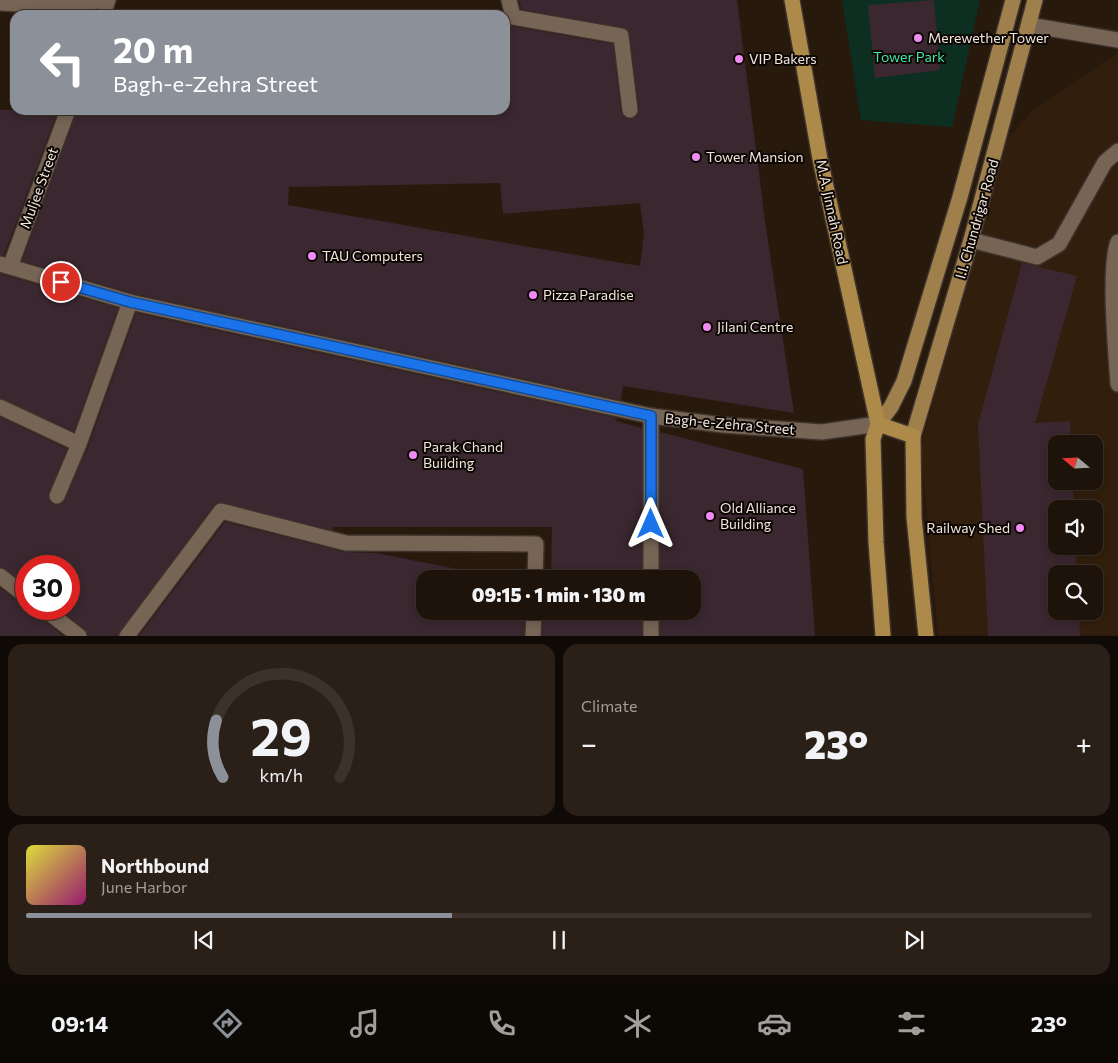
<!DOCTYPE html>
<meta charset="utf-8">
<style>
body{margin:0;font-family:Commissioner,sans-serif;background:#2b2018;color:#f1f3f6;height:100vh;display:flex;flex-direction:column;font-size:19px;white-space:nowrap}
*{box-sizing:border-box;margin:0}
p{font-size:16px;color:#a19e9c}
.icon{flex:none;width:28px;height:28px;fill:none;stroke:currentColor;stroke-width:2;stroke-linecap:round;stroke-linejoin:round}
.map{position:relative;height:636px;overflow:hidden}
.side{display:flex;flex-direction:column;gap:8px;padding:8px;background:#100a06;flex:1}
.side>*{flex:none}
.banner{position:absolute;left:10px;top:10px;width:500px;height:105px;border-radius:15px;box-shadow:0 2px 8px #0003,0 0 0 1px #3c322b;background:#8c9099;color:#fff;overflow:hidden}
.needle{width:32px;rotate:289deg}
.controls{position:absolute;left:1048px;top:435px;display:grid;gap:10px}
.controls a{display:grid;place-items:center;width:55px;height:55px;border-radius:10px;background:#1e130a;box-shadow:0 2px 8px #0003,0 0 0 1px #3c322b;font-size:25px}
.speed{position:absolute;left:15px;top:555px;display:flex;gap:10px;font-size:25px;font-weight:700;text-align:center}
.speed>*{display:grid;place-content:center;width:65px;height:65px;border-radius:50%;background:#1e130a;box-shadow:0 2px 8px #0003,0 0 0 1px #3c322b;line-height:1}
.speed .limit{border:8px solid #d22;background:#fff;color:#111}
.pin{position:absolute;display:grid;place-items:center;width:42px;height:42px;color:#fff;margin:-21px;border:2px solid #fff;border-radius:50%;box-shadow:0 1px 5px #0007}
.me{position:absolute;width:55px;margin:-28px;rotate:0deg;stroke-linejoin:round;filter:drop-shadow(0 0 4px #0008)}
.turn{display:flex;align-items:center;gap:18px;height:105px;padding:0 20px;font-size:22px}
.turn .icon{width:65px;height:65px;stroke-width:2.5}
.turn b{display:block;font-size:35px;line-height:42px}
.big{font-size:38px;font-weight:800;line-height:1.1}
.side .widget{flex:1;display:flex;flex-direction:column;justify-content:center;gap:8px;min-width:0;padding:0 18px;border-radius:15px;background:#2b2018}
.side .dial{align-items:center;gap:0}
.dial svg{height:130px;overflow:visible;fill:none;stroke:#3c322b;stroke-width:7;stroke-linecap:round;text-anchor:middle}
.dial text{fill:#f1f3f6;stroke:none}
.song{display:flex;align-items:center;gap:15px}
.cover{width:60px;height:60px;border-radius:8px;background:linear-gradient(135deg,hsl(60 70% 55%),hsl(320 70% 35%))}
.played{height:5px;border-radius:2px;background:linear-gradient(90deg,#8c9099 40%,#3c322b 40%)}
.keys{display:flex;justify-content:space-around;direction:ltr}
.heat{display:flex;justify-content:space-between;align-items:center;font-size:28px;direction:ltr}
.side .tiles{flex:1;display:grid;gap:8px;grid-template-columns:1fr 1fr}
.widget:last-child{grid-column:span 2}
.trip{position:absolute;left:416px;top:570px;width:285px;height:50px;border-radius:15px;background:#1e130a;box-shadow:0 2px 8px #0003,0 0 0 1px #3c322b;font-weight:800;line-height:50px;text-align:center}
.tab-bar{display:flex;height:80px;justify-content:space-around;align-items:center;background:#0c0804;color:#a19e9c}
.tab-bar .icon{width:35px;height:35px}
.tab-bar .current{color:#8c9099}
.tab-bar b{font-size:22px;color:#f1f3f6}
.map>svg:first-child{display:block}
.built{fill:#321e0c;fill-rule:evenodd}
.green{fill:#0d2f22}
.building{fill:#3a2730;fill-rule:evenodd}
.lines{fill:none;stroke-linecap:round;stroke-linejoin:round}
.service-casing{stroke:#3d322c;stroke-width:18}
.minor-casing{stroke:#3d322c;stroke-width:18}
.primary-casing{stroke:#3d322c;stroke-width:18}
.trunk-casing{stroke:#3d322c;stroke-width:18}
.service{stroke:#766455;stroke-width:15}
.minor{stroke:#766455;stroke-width:15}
.primary{stroke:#9f804d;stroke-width:15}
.trunk{stroke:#ad8a4a;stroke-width:15}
.route-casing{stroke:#114b97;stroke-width:12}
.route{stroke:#1a73e8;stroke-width:9}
.poi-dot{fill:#f18af4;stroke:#0c0603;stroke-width:2}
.labels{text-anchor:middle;stroke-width:4;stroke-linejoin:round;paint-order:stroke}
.poi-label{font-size:14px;fill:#f1e6dd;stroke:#0c0603;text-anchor:start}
.park-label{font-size:14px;fill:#41e5ab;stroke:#0c0603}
.street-label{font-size:14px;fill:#f1e6dd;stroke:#0c0603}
</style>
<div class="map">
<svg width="1118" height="636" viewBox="0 0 1118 636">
<rect width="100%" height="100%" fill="#28190d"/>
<path class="built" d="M1118,53V635H938L921,448L949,338L1006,141L1031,112ZM1056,444H1094V481H1056ZM1056,509H1094V546H1056ZM1056,574H1094V611H1056Z"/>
<path class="green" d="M842,0H980L952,127L861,120Z"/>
<path class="building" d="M519,0H737L765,221L794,413L623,386L621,400L132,293L22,261L77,110H505V21L511,26L613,44L621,112L627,119L636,117L639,109L630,35L627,29L521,9ZM500,183L503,214L640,203L644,233L640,266L288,205L289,187Z
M934,0L940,70L875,78L868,5Z
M0,110H58L4,255H0Z
M1022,263L1077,276L1035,423L1070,421L1071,444H1056V481H1073L1074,509H1056V546H1076L1077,574H1056V611H1079L1080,636H988L978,424Z
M0,274L118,308L74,431L0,398Z
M136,313L617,418L616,421L642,428V579H551L552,527H333L332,530L218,502L214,505L118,636H88L85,629L59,609H69V566H26V584L0,567V417L67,449L48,497L53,504H62L88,447Z
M660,432L803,469L815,636H660V611H692V579H660Z
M225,522L344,552L376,553L508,579H425V611H525L524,636H139Z
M0,588L20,603L26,605V609H35L38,616L63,636H0Z
M543,611H642V636H542Z"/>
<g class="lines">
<g class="service-casing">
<path id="service" d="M509,0L513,17L621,36L630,110
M971,240L1037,257L1059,244L1105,162L1118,151
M1118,242C1108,266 1116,355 1118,384
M0,407L79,444
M57,496L79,444L130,302
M127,636L221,511L346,543L536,544L535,579
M533,636L534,611"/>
</g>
<g class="minor-casing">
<path id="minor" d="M0,3L70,7L100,0
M103,15L108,0
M1029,25L1118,40
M0,264L130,302L651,416L723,425L822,432L878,424
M10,267L68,110
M0,576L26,596
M651,579V416
M44,609L79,636
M651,636V611"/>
</g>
<g class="primary-casing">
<path id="primary" d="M878,424L891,407L904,381L960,197L1013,0
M913,436L971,240L1035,0"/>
</g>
<g class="trunk-casing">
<path id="trunk" d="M792,0L820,159L878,424L873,439L876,542L883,636
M878,424L913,436L914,517L926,636"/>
</g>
<use href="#service" class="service"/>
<use href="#minor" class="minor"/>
<use href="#primary" class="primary"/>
<use href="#trunk" class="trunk"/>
</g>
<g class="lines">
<g class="route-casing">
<path id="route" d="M61,282L130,302L651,416V524"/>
</g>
<use href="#route" class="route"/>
</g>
<g class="poi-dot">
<circle cx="918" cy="38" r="5"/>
<circle cx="739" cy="59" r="5"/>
<circle cx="696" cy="157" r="5"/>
<circle cx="312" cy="256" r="5"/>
<circle cx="533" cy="295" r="5"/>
<circle cx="707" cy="327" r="5"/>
<circle cx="413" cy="455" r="5"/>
<circle cx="710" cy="516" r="5"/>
<circle cx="1020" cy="528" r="5"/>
</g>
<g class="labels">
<g class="poi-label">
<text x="928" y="43">Merewether Tower</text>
<text x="749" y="64">VIP Bakers</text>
<text x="706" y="162">Tower Mansion</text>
<text x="322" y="261">TAU Computers</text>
<text x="543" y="300">Pizza Paradise</text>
<text x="717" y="332">Jilani Centre</text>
<text x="423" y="452">Parak Chand<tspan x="423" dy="16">Building</tspan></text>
<text x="720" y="513">Old Alliance<tspan x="720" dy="16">Building</tspan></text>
<text x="1010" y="533" text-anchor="end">Railway Shed</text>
</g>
<g class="park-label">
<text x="909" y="62">Tower Park</text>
</g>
<g class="street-label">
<text transform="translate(39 188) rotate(-70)" y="5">Muljee Street</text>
<text transform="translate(832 212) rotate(78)" y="5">M.A. Jinnah Road</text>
<text transform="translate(977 219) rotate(-74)" y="5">I.I. Chundrigar Road</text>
<text transform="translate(730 424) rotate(5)" y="5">Bagh-e-Zehra Street</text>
</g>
</g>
</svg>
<div class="controls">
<a><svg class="needle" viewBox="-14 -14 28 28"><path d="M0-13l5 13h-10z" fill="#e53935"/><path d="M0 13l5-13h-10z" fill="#a19e9c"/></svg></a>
<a><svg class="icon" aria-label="sound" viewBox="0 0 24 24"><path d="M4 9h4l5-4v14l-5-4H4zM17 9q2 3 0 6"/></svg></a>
<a><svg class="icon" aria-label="search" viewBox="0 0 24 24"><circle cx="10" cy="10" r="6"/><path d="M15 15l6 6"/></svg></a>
</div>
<div class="speed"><div class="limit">30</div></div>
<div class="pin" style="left:61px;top:282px;background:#d93025"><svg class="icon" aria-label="arrive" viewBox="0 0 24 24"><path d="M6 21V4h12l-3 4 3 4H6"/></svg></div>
<svg class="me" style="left:651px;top:524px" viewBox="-20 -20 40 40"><path d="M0-17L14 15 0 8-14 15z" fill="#1a73e8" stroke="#fff" stroke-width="4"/></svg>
<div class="trip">09:15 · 1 min · 130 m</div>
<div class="banner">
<div class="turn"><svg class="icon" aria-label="left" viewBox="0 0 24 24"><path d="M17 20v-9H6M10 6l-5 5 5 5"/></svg><div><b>20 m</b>Bagh-e-Zehra Street</div></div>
</div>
</div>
<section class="side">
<div class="tiles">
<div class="widget dial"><svg viewBox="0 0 100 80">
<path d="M14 69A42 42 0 1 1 86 69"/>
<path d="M14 69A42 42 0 0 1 10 34" stroke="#8c9099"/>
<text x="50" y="56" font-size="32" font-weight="700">29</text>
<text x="50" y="72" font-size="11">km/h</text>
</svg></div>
<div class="widget"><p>Climate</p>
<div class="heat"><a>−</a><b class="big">23°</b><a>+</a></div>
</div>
<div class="widget">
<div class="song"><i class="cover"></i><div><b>Northbound</b><p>June Harbor</p></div></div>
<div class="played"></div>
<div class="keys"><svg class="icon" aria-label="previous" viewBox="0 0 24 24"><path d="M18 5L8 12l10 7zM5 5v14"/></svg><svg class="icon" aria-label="pause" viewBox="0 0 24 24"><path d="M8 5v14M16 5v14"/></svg><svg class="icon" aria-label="next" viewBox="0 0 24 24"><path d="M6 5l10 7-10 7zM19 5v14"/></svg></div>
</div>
</div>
</section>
<nav class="tab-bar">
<b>09:14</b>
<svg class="icon current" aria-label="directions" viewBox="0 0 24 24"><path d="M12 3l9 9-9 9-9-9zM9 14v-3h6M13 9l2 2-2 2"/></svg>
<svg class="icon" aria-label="music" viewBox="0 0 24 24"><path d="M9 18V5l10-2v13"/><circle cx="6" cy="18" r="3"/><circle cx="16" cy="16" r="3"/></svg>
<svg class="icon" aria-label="phone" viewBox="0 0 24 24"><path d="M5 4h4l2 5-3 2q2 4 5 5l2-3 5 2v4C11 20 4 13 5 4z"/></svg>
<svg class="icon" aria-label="climate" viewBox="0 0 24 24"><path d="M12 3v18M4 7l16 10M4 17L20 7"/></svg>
<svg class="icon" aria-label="car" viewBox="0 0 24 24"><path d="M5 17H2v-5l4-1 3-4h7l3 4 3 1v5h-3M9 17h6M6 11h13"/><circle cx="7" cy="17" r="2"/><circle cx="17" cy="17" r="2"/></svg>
<svg class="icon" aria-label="filters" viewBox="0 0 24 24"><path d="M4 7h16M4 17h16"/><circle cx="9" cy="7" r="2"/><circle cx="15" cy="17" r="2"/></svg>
<b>23°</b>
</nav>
